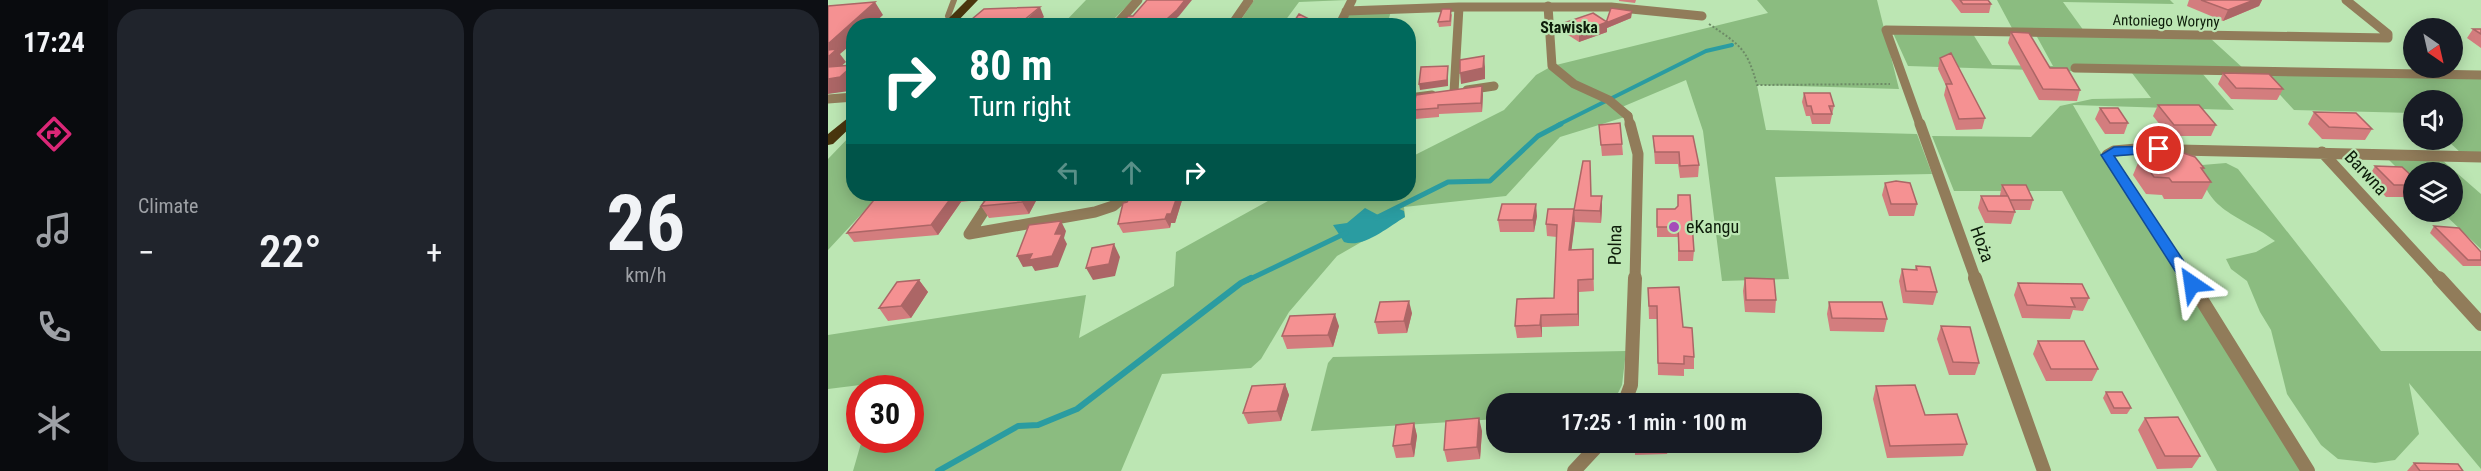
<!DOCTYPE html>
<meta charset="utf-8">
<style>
body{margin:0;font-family:"Roboto Condensed",sans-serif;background:#20242c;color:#f1f3f6;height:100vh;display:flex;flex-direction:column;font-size:22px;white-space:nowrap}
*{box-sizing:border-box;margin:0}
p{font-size:20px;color:#9ea1a6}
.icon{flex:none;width:33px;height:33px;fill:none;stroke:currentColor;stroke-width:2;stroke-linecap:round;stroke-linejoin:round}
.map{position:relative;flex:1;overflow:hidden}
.drawer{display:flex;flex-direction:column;gap:9px;padding:9px;background:#0d0f14;width:720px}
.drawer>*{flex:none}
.guide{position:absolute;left:18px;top:18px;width:570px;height:183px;border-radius:24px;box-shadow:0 3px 15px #0003;background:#00695c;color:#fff;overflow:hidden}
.needle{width:39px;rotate:146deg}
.controls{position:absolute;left:1575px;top:18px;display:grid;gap:12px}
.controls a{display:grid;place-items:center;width:60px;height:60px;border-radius:50%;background:#171b24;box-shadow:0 3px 15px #0003;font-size:30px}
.speed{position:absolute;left:18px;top:375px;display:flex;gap:12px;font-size:30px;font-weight:700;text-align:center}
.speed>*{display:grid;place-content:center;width:78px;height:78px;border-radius:50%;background:#171b24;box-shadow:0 3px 15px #0003;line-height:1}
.speed .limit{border:9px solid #d22;background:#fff;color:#111}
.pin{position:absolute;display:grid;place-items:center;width:51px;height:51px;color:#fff;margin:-26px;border:3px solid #fff;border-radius:50%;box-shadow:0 2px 6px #0007}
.me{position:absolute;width:66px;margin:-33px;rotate:328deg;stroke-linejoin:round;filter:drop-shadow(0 0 4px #0008)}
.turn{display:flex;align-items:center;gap:21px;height:126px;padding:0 24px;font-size:27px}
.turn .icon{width:78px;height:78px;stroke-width:2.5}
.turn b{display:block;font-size:42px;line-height:51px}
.lanes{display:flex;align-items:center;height:57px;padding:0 24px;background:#0003;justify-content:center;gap:30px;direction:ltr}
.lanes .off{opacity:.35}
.big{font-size:45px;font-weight:600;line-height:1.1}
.drawer .card{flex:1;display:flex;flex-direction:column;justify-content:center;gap:9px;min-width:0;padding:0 21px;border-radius:24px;background:#20242c}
.drawer .dial{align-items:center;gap:0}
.dial b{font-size:78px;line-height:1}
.heat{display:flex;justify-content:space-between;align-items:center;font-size:33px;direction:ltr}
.drawer .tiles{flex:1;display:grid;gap:9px;grid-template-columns:repeat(2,1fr)}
.trip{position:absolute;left:658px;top:393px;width:336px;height:60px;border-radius:24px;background:#171b24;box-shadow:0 3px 15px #0003;font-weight:600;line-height:60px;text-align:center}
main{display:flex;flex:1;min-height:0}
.dock{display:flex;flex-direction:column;width:108px;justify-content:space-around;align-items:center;background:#090b0e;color:#9ea1a6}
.dock .icon{width:42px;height:42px}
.dock .active{color:#db2777}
.dock b{font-size:27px;color:#f1f3f6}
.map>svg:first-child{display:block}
.green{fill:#8bbc80}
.water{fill:#2a9ca1}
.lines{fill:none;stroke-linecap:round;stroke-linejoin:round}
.stream-far2{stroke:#2a9ca1;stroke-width:4}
.stream-far1{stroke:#2a9ca1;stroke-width:5}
.stream{stroke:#2a9ca1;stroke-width:6}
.path{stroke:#6d8b66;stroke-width:2;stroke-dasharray:2 2;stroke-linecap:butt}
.service{stroke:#917c5a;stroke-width:6}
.pedestrian{stroke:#917c5a;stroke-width:9}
.minor-far2{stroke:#917c5a;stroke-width:9}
.minor-far1{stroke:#917c5a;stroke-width:11}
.minor{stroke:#917c5a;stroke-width:14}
.primary{fill:#4a360e;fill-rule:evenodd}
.wall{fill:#d37d7e}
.shaded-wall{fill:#ac6666}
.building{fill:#f59192;stroke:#ac6666;stroke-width:1.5}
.route{fill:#1a73e8;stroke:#114b97;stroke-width:1.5}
.poi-dot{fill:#a54cb9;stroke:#bce6b3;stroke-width:2}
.labels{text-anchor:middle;stroke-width:4.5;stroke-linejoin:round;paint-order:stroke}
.far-street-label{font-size:15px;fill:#0d1d0a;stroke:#bce6b3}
.far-neighbourhood-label{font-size:16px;font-weight:bold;fill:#0d1d0a;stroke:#bce6b3}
.street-label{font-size:18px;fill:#0d1d0a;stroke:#bce6b3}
.poi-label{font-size:18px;fill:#0d1d0a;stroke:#bce6b3;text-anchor:start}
</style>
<main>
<nav class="dock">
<b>17:24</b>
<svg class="icon active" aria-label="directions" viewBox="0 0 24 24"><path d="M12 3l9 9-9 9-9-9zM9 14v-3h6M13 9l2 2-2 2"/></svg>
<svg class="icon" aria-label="music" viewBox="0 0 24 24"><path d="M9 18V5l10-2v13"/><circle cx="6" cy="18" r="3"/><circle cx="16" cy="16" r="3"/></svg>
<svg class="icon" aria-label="phone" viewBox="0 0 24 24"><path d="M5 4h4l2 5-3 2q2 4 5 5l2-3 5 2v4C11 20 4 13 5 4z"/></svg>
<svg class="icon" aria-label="climate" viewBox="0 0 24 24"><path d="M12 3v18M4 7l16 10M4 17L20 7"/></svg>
</nav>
<section class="drawer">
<div class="tiles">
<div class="card"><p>Climate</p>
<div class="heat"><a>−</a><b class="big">22°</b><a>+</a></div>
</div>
<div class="card dial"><b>26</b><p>km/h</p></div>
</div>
</section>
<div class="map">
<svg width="1653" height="471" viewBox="0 0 1653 471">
<rect width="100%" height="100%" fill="#bce6b3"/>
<path class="green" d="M258,0H305L280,25L233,26Z
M426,0H519L471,2L454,25L409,26Z
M929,0H1049L1071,89L929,85L938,130L1089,134L1104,174L947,177L961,279L894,281L875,131L858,80L794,107L800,116L732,137L678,196L576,207L577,217L509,256L461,312L433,359L423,368L334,374L293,471H25L34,440H82V388H48V383L0,389V335L258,295L251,338L346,286L348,252L447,197V194H580L581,158L676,110L708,75L724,66L940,13Z
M1169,0H1342L1346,4L1235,2L1256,31L1185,30Z
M563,11L559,25L517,26L522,12Z
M1065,33L1145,34L1164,65L1225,66L1208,35L1382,38L1416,69L1653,77V154H1634L1619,140H1624V100H1586L1585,113L1466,110L1432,73L1373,72L1406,110L1245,105L1271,150L1476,471H1389L1234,191H1126L1104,136L1203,137L1232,106L1264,99L1323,98L1304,73L1080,66Z
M25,133L26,194H52L0,250V159Z
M1557,156L1614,160L1653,194V249L1614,212H1624V172H1586L1585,184Z
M1398,163L1410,169L1553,351H1653V469L1581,383L1591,434L1567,460L1547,463L1510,459L1493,445L1459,394L1443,330L1432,312L1419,281L1403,269L1398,259L1428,252L1447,241C1418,218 1372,210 1374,165Z
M798,351L794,385L785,403L669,404V419L483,431L500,363L505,357Z"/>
<path class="water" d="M537,208L552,216L569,208L576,211L577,217C560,227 535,249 516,242L505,225L519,223Z"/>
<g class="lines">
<path class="stream-far2" d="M730,125L878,51L904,45"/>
<path class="stream-far1" d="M548,218L620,182L662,181L710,136L733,124
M420,280L518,233"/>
<path class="stream" d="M110,471L190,426L210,425L249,409L413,283L423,278"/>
<path class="path" d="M881,24C912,45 919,48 929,85L1062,84"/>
<path class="service" d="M120,16L126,0"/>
<path class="pedestrian" d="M720,6L724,66L746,84L781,100L800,116"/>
<path class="minor-far2" d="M518,11L631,7H783L874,16
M287,26L310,0
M403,26L421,0
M511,26L524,0
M1247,68L1653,75
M639,90L666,86
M626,92L631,7
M581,98L604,95
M0,99L26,97
M800,116L802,125
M1092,125L1058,30L1560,38V34L1518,0"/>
<path class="minor-far1" d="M802,124L810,154L807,280
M1092,124L1148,280
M1494,152L1612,280
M167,194L141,234L267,212L285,206L299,194
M1361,280L1279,155L1286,151L1308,149L1653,157"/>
<path class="minor" d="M1147,278L1216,471
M1360,278L1480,471
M1611,278L1653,324
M796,404L803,385L807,278
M746,471L773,442"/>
<path class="primary" d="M139,0H150L125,26H113Z
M26,113V124L5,144L0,145V134Z"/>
</g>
<path class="wall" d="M791,0H808L807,3L791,1Z
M1123,0H1160L1163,4L1161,13H1133Z
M1361,0H1434L1431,6L1395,21L1359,6Z
M804,11L803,18L779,28V32L751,42L737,33L736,23L778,22Z
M624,14L623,26L611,27L610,22Z
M1645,29H1653V48L1639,38Z
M1183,32L1222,68L1252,90L1249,101L1211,100L1180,43Z
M1112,58L1157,118L1154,129L1128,130L1116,95L1118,86L1110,69Z
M1395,73L1455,89L1449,100L1403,99L1390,84Z
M976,93L1006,106L1002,124H984L982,116H978L974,102Z
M655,94L654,112L611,114V117L587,119L585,110Z
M1330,105L1388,125L1383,136H1341L1325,116Z
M1272,108L1300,123L1296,134H1277L1267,119Z
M1486,112L1544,129L1537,140L1494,139L1480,124Z
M771,125L794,144L795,155L774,156Z
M825,136L871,165L870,177L852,178L850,164H827Z
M1312,158L1376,168L1375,171L1383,182L1374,199H1336L1334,195L1318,194L1305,175Z
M1547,166L1586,178L1585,197H1558L1540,178Z
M763,173V196H774V208L773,223L747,222L743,250L765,249V261L766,291L751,292V326L714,327V337L689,338L687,326L726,298L729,237L719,236L718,224L746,209Z
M1057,183L1089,204L1086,216H1061L1054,195Z
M1174,185L1205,200L1202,210H1186L1187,212L1183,224L1157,223L1150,208L1153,196H1172V195Z
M63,194H146L141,201L133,202L110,235L26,242L19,233Z
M162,194H206L209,199L201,214L161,218L153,206Z
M214,194H270L269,195L217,199Z
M304,194H390L355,197L347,223H343L342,228L295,233L290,224L299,202Z
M829,209H847L866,251L865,261H850V237H829Z
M709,216L706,232H672L670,220Z
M1606,226L1653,252V266H1635L1602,233Z
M1088,266L1109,292L1105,305L1075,303L1071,281L1074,269L1087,270Z
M917,278L948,300L947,313L917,312L915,291Z
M91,280L100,292L83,318L60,321L51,308Z
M1190,283L1261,298L1255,311L1245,310L1242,319L1194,318L1186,295Z
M820,288L855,327L866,357V369H856V376L830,375L829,319H821Z
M1001,302L1059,319L1056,332L1002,331L999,314Z
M584,313L579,333L550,334L547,322Z
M511,326L505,347L459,349L454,336Z
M1113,326L1151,363L1147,375H1121L1109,339Z
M1210,341L1270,369L1264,381H1218L1205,354Z
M457,384L461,395L453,421L420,424L415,413Z
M1048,386L1097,415L1139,444L1135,456L1059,458L1045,399Z
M1278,392L1303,408L1299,414H1283L1275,398Z
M1317,418L1372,456L1364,468L1329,469L1310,430Z
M586,423L589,436L586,457L568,458L565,446Z
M654,431L652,459L619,462L616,450Z
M807,442H870L869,449L840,451L839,454L807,455Z
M1586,463L1635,471H1579Z"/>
<path class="shaded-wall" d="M357,0H364L351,16L340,26H331Z
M1426,0H1434L1431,6L1395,21L1400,10Z
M47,2L55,15L43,26H26V42L12,54L18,62L0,78V44Z
M212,7L216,17L207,26H191Z
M804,11L803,18L779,28V32L751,42V33Z
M481,19L482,26H477Z
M656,56L657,67V79L633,84L632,73Z
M25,65L26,86L21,91L0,94V79Z
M620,66V86L592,90L591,84Z
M654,86L655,94L654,112L653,103Z
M126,194H127L133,202L110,235L103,225Z
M136,194H146L141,201Z
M199,194H206L209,199L201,214L194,202Z
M350,194H354L355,197L347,223H343L342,228L337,219Z
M774,196V208L773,223L772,211Z
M708,204L709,216L706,232L705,220Z
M746,209L747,222L742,262L741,250Z
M233,221L238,231L236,238L239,244L230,267L207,271L204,266L195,267L189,256L227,234Z
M286,244L292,257L287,276L265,280L258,268Z
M91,280L100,292L83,318L73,306Z
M750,280L751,292V326L750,314Z
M581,301L584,313L579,333L576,321Z
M507,314L511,326L505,347L500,335Z
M713,315L714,327V337L712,325Z
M457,384L461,395L453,421L449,411Z
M651,418L654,431L652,459L649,447Z
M586,423L589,436L586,457L583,444Z"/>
<path class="building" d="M319,0H357L349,10L331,26H291L300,16H305Z
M1132,0H1160L1163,4H1135Z
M1373,0H1426L1400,10Z
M47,2L0,44V6Z
M212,7L190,25L118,26L123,20L144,19L156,9Z
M783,8L804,11L803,13L778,23Z
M614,9H623L622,21L610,22Z
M765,13L779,22L751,33L736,23Z
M471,14L481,19L477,26H463Z
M1645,29H1653V34Z
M1183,32L1201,33L1222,68H1239L1252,90L1215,89Z
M9,49L0,57V50Z
M1123,53L1157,118L1131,119L1118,84H1124L1112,58Z
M656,56L655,68L632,73V60Z
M25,65L12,77L0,79V67Z
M620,66L619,80L591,84L593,67Z
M1395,73L1441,74L1455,89L1408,88Z
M654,86L653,103L610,105V108L585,110L588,95Z
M976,93H1002L1006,106H1001L1004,114H985L983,106H979Z
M1330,105H1371L1388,125H1346Z
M1272,108H1290L1300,123H1282Z
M1486,112L1528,113L1544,129L1501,127Z
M792,123L794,144L773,145L771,125Z
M825,136H865L871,165L852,166L851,152H827Z
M1344,149L1367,157L1376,168H1373L1383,182H1344L1341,178L1326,177L1312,158L1335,159Z
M755,161H762L763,196H774L772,211L746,210Z
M1547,166L1574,167L1586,178V185H1566Z
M1068,181L1082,183L1089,204H1063L1057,183Z
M1174,185H1198L1205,200H1182Z
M63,194H126L103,225L19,233L50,195Z
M162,194H199L194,202L153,206Z
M304,194H350L343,214H339L337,219L290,224L295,203L299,202Z
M850,195H862L866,251H851L850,227H829V209H847L850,206Z
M1153,196H1180L1187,212L1160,211Z
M674,204H708L705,220H670Z
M720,209H746L741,250L765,249V279L750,280V314L713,315L712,325L687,326L689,299L726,298L729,225L718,224Z
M233,221L227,234H234L224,256L201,260L204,254L189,256L201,225Z
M1606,226L1631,228L1653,252V260H1640Z
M286,244L281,264L258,268L264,248Z
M1088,266L1102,267L1109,292L1078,291L1074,269L1089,270Z
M917,278L946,279L948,300H918Z
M91,280L73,306L51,308L69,282Z
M1190,283L1254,284L1261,298H1243L1247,307L1199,305Z
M851,287L855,327L864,328L866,357L856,356V364L830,363L829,306H821L820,288Z
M581,301L576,321L547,322L552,302Z
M1001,302H1054L1059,319L1004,318Z
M507,314L500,335L454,336L462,316Z
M1113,326L1142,327L1151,363L1125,362Z
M1210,341H1256L1270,369H1223Z
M457,384L449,411L415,413L424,386Z
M1087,385L1097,415L1129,414L1139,444L1062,446L1048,386Z
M1278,392H1294L1303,408H1286Z
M837,401H846L851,404H834Z
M1350,417L1372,456H1337L1317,418Z
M651,418L649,447L616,450L618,421Z
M586,423L583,444L565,446L568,425Z
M1586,463L1630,464L1635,471H1592Z"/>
<path class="route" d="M1331,146L1337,149L1336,152L1286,156L1371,284L1364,289L1358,288L1273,155L1286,147Z"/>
<circle class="poi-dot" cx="846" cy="227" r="6"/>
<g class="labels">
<g class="far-street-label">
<text transform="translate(1338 21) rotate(1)" y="5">Antoniego Woryny</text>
</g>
<g class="far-neighbourhood-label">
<text x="741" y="33">Stawiska</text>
</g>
<g class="street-label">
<text transform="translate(1538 173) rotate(47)" y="6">Barwna</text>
<text transform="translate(1154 244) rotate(70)" y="6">Hoża</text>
<text transform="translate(787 245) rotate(-89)" y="6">Polna</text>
</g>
<g class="poi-label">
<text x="858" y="233">eKangu</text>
</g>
</g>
</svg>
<div class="controls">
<a><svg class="needle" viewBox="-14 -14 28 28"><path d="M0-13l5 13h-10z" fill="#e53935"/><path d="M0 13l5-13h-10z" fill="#9ea1a6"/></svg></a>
<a><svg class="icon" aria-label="sound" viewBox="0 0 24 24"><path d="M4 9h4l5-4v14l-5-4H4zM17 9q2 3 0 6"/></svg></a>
<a><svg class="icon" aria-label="layers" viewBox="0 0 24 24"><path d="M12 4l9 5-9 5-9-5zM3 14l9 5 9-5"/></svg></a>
</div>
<div class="speed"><div class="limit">30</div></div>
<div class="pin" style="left:1331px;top:149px;background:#d93025"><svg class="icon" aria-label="arrive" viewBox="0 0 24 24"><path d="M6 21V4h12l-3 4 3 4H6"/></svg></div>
<svg class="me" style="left:1364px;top:284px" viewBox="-20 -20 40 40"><path d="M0-17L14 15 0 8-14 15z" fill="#1a73e8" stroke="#fff" stroke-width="4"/></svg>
<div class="trip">17:25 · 1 min · 100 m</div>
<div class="guide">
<div class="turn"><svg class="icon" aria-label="right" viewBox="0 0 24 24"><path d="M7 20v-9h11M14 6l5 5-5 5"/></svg><div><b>80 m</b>Turn right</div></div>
<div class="lanes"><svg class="icon off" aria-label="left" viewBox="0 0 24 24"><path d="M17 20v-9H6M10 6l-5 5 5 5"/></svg><svg class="icon off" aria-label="ahead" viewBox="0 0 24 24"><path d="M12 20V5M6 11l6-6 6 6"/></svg><svg class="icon" aria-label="right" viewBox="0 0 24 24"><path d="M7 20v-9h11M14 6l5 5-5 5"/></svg></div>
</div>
</div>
</main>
